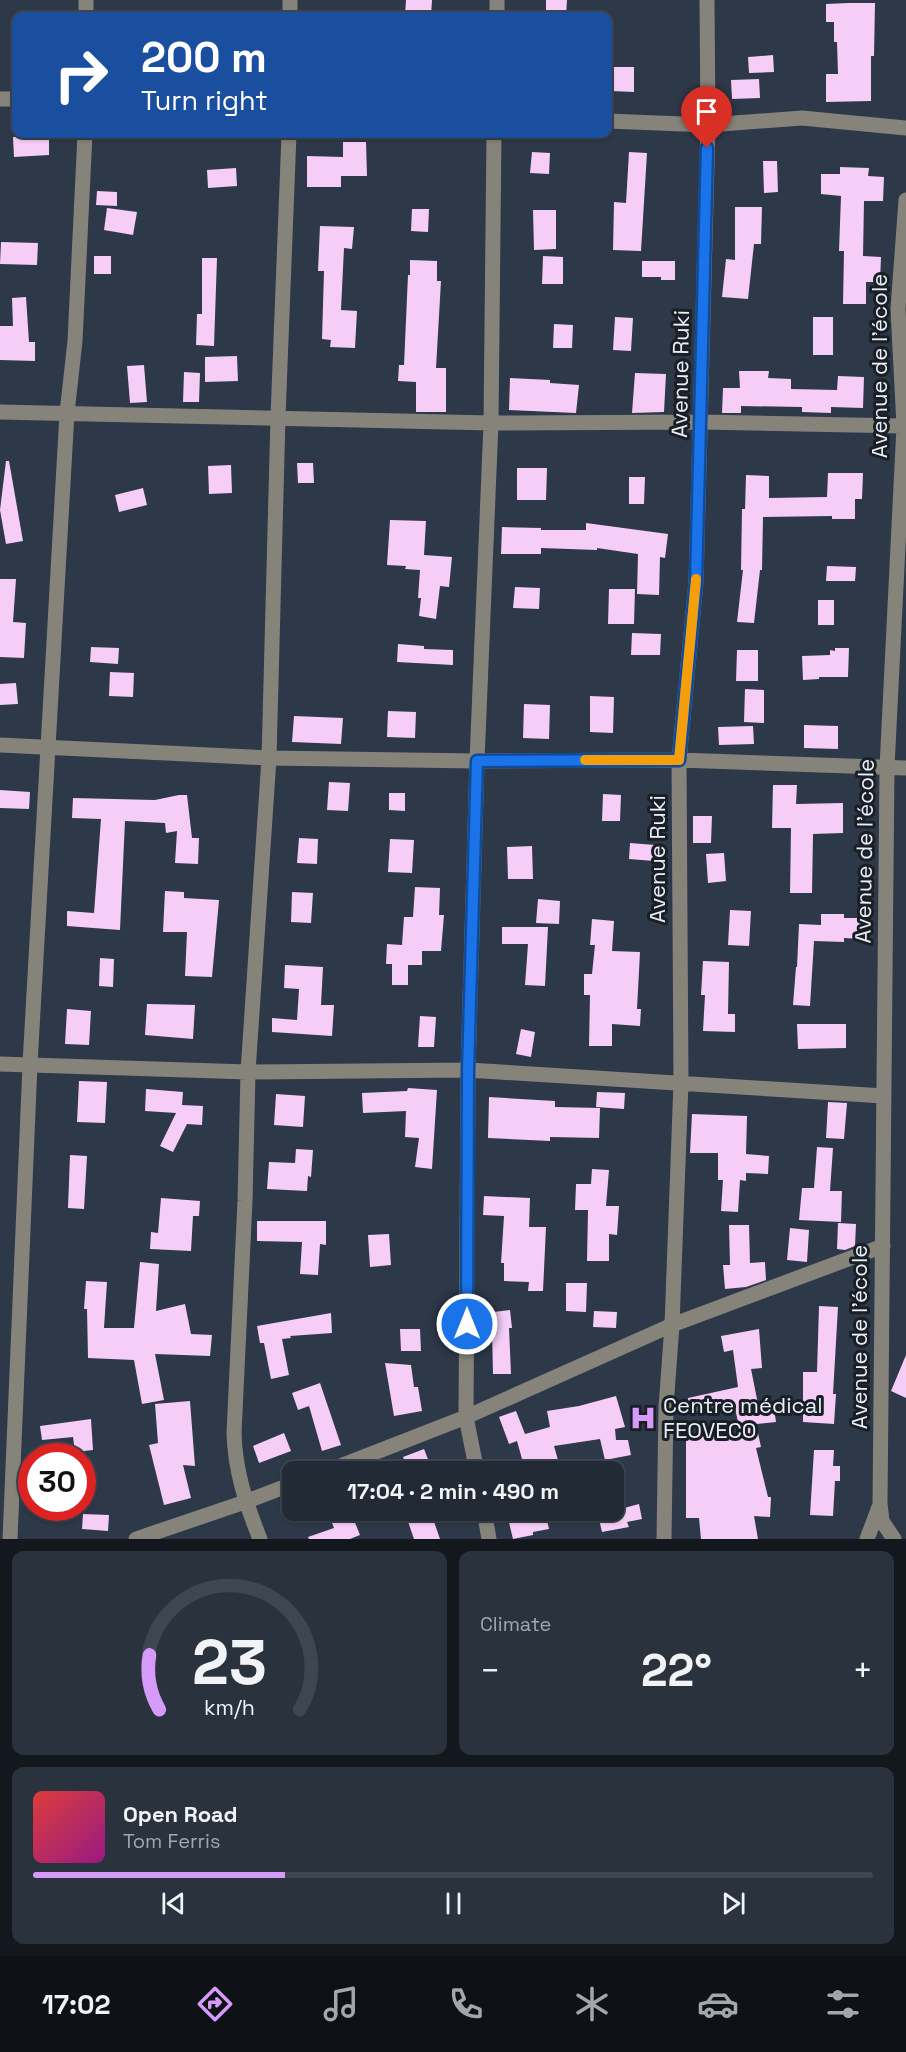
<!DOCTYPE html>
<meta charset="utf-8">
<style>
body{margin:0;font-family:"Space Grotesk",sans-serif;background:#2a323e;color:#f1f3f6;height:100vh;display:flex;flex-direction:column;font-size:22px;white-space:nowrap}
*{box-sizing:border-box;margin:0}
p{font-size:20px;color:#a2a7ad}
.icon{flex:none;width:33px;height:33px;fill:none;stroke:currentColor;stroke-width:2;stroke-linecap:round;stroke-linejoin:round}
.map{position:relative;height:1539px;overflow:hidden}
.panel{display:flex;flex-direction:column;gap:12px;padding:12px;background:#13171e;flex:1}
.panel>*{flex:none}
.hud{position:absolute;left:12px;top:12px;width:600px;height:126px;border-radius:12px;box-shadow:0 2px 4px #0004,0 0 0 2px #3f4651;background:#1a4fa0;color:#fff;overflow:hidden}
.speed{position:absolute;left:18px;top:1443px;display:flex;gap:12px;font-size:30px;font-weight:700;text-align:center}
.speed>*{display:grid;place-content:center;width:78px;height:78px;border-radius:50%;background:#222a36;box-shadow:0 2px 4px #0004,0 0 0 2px #3f4651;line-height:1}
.speed .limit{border:9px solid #d22;background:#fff;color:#111}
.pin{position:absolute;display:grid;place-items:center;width:51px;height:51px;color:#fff;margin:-62px -26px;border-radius:50% 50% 50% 0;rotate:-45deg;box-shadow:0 0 6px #0007}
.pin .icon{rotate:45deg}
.me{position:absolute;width:66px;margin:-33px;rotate:0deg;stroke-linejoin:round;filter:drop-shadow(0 0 4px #0008)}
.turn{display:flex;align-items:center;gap:21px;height:126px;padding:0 30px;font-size:27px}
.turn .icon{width:78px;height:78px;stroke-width:2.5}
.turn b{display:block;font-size:42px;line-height:51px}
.big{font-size:45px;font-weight:700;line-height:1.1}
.panel .widget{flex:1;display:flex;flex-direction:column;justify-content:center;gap:9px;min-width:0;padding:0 21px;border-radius:12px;background:#2a323e}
.panel .dial{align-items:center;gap:0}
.dial svg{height:156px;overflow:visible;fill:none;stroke:#3f4651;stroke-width:7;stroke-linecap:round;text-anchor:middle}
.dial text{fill:#f1f3f6;stroke:none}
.song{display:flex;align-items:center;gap:18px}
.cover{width:72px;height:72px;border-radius:9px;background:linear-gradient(135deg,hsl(0 70% 55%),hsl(310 70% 35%))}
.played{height:6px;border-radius:3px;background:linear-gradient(90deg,#d69bfa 30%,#3f4651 30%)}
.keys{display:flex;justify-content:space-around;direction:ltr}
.heat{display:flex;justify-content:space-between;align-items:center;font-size:33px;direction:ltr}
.panel .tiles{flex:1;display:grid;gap:12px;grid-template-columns:1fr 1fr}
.widget:last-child{grid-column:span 2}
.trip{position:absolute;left:282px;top:1461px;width:342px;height:60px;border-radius:12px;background:#222a36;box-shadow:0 2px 4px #0004,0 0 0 2px #3f4651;font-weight:700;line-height:60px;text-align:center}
.tabs{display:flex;height:96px;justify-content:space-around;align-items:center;background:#0e1116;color:#a2a7ad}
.tabs .icon{width:42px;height:42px}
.tabs .selected{color:#d69bfa}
.tabs b{font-size:27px;color:#f1f3f6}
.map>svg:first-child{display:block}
.building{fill:#f5cdf7}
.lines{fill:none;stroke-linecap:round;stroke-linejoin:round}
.minor{stroke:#86837a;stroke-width:15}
.route-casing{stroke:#114b97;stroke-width:15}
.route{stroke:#1a73e8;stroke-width:10}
.slow{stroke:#f59e0b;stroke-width:10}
.labels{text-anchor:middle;stroke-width:6;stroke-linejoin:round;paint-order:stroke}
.street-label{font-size:22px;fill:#e8eff9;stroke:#1a1f26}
.poi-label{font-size:22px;fill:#e8eff9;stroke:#1a1f26;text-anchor:start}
</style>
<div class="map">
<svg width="906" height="1539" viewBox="0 0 906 1539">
<rect width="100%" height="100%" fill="#2d3848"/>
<path class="building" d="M406,0H432L431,16H405Z
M546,0H567L566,16H546Z
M848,3H875L874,56H871V101L826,102V74H838L837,42H834V22H826V4Z
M773,55L774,72L749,73L748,57Z
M612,67H634V92L611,91Z
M759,79L760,98L732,99L731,80Z
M49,135V155L14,157L13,137Z
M343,142H366L367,176H341V187H307V156L343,157Z
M532,152L550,153L549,174L530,173Z
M629,152L647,153L641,251L613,250L614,202L626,203Z
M763,161H777L778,192L764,193Z
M840,167L869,168L868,176L884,177L883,201H864L863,256L881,257L880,282H866V304H843L844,251H839L841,196L821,194V174H840Z
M236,168L237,186L208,188L207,170Z
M97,191L117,192V206L96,205Z
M735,207H762L761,244H754L748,299L722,297L726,259L735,260Z
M107,208L137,212L133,235L104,230Z
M412,209H429L428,232L411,231Z
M533,210H556V249L534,250Z
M320,226L354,227L352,249L344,248L341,310L357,311L355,348L330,347L331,340L322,339L324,271H318Z
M1,242L38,243L37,265L0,264Z
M94,256H111V274H94Z
M543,256L563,257V284H542Z
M202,258H217L214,346L196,345L197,314H202Z
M410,260L437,261V281H441L436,368H446V412H416V382L398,381L399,365H404L408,275H410Z
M642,261H675V280H661V277H642Z
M26,297L29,342H35V361L0,360V326H13L12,298Z
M615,317L633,318L631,351L613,350Z
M813,317H833V355H813Z
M554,324L573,325L572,348H553Z
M237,356L238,381L205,382V357Z
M144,365L147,402L130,403L127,366Z
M739,371H769L768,378L791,379V389L837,390L838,376L864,377L863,408L831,407V413L802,412V407L741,406V413H722L723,388H740Z
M184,372L200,373L199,402H183Z
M635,373L666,374L664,412L632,413Z
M510,378L550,380V383L579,385L576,413L509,410Z
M6,461H9L23,541L6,544L0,510Z
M297,463H313L314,483H298Z
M231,465L232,493L209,494L208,466Z
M517,468H547L546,500H517Z
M828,473H863L862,499H855V519H832V516L763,517L762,570H760L754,623L737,622L743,570H741L742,509H745L746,475L769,476V498L827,497Z
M629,477H645L644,504H629Z
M143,488L147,505L119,512L115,495Z
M390,520L426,521L424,555L452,557L449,587L440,586L436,619L419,616L421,598H418L420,570L405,569L406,566L387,565Z
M586,523L668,534L665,558L660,557L659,595L637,594L638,554L597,548V550L541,548V554H501L502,527L541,528V530H586Z
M827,566L856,567L855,581H826Z
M0,579H16L13,622L26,623L24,658L0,657Z
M515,587L540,588L539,609L513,608Z
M609,589H635L634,624H608Z
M818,600H834V625H818Z
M632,633L661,634L660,655H631Z
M398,644L424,646V649L453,650V665L397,662Z
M91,647L119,648L118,664L90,662Z
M835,648H849L848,677H819V679L803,680L802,656L830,655V650L835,651Z
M737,650H758V681H736Z
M110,672L134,673L133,697L109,696Z
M16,683L18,704L0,705V684Z
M745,689L764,690V723L744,722Z
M590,696L614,697L613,733L590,732Z
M524,704L550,705L549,739L523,738Z
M388,711L416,712L415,738L387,737Z
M294,716L343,718L341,744L292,742Z
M804,725L838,726V749L804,748Z
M753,726L754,744L719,745L718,727Z
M329,782L350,783L348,811L327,810Z
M773,785H797L796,804L843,803V833L813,834L812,893H790L791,828H772Z
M0,790L30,792L29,809L0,808Z
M389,793H405V811L389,810Z
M603,794L621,795L620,821H602Z
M179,795H187L192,838H199L198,864L175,863L177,831L166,833L165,823L125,821L120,930L67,926V911L94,913L101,819L72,818L73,798L155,800Z
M693,816H712L711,843H693Z
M299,838L318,839L317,864L297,863Z
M390,839L414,840L412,873L388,872Z
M630,843L655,845L654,861L629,859Z
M532,846L533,879H508L507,847Z
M724,853L726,881L708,883L706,854Z
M415,887L440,888L439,915H444L441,951H422V965H408V985H392V964H386L387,944L402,945L404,917H413Z
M165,891L184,892V898L219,900L212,977L185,976L187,932H163Z
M292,892L313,893L311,923L291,922Z
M538,899L560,901L559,924L536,923Z
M730,910L751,911L749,946L728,945Z
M821,914H844V918H861L860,939L844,938V942L814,941L810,1006L793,1005L796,967H797L799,924L821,925Z
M592,919L614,921L612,951L640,952L637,1009H641L640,1026L612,1024V1046H589L590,995H584V974H592L595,945H590Z
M502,927H548L545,986L525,985L528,944H502Z
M100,958L114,959L113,987L99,986Z
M703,961L729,962L728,1014H735V1032L703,1031L705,995H701Z
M285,965L323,967L321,1005H334L332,1036L272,1032V1018L297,1020L299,989L284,988Z
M147,1004L195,1005L193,1039L145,1035Z
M67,1009L91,1011L89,1045L65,1044Z
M420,1016L436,1017L434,1047H418Z
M797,1024H846V1048L798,1049Z
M521,1029L535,1032L531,1057L516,1054Z
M79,1081L107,1082L105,1123L77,1122Z
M408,1088L437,1090L432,1169L415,1167L419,1138L405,1137L406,1111L363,1113L362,1093L407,1091Z
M146,1089L183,1092L182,1105L203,1106L202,1125L187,1124L173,1152L160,1146L176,1113L145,1111Z
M597,1092L625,1093L624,1109L596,1107Z
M276,1094L305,1096L303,1127L274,1125Z
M489,1097L555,1101V1107L600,1108L599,1138L550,1137V1141L488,1138Z
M828,1102L847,1103L844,1139L826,1138Z
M692,1114L747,1116L746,1154L769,1156L768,1174L746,1173V1181L740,1180L738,1212L721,1211L723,1180H718V1153H690Z
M817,1147L833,1148L830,1191H842L841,1222L799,1220L802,1188H814Z
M296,1149L313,1150L311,1177L308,1176L307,1191L267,1189L269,1162L295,1163Z
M70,1155L87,1156L84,1209L68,1208Z
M592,1169L609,1170L606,1206H619L617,1235L609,1234V1261H587L588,1210H575L576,1184H591Z
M484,1196L530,1198L529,1227H546L543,1291H528L529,1282L504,1281V1263H501L504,1216L483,1215Z
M161,1198L200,1201L199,1216H193L191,1251L150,1249L151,1232L158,1233Z
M257,1221H326V1245L320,1244L318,1275L300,1274L302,1242L257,1241Z
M838,1223L856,1224L855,1246L845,1250L837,1249Z
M729,1225H749L750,1263L765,1262L766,1280L746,1287L725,1289L723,1265H730Z
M790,1228L809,1230L807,1262L787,1260Z
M389,1234L391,1265L370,1267L368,1235Z
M140,1262L159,1264L156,1311L185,1304L191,1334L212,1335L210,1356L155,1354L164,1400L142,1404L134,1360L88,1358L87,1309H84L86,1281L107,1282L104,1328H134Z
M566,1283H587L586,1312L566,1311Z
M819,1306L838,1307L833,1394H836L834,1424L803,1422V1372H817Z
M510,1310L512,1328H509L511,1374H493L492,1330L487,1331L485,1313Z
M594,1311L617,1312L616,1328L593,1327Z
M331,1313L332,1333L290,1336L291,1338L282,1339L289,1375L271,1379L264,1343H260L257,1326Z
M400,1329H420L421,1351H401Z
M759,1329L762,1368L751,1369L759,1409L774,1408L776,1422L756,1424L761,1447L756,1448L768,1497H771L770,1517L754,1516L758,1539H701L699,1518H686V1437L741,1435L734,1404L690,1413L688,1398L738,1387L733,1350L724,1352L721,1336Z
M906,1355V1398L891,1391Z
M385,1363L411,1365L414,1387H418L422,1411L394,1416Z
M320,1383L341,1445L322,1451L309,1406L298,1410L292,1393Z
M616,1396L625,1427L615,1429L616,1440H628L631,1455L605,1460L600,1439L554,1446L558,1460L525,1470L517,1441L509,1444L499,1417L516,1411L525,1434L550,1427L547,1411L579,1406Z
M190,1401L195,1466L183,1465L191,1498L164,1505L149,1445L158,1443L155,1404Z
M91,1419L93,1450L75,1452L73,1437L42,1440L40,1426Z
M284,1433L291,1451L259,1463L253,1446Z
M424,1449L433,1472H409L403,1457Z
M814,1450H834L833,1466H840V1481H835L833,1516L810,1515Z
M639,1504L642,1519L627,1522L629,1527L602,1532L598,1515Z
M327,1510H350L360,1535L350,1539H309L308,1537L334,1528Z
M404,1510H430L440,1539H414Z
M506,1510H545L549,1529L533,1532V1535L513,1539Z
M83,1514L109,1515L108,1531L82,1529Z"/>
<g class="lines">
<path class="minor" d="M290,0V16
M86,16V0
M497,16V0
M0,99H16
M608,121L708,125L802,118L906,128
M0,412L491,423L701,422L904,426
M0,745L269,758L477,761L679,760L906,768
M0,1064L248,1072L468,1070L884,1096
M325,1472L466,1417L672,1325L883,1246
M477,1472L466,1417L468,1070L477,761L491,423L494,134
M484,1510L489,1539
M10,1539L30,1064L67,413L75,341L85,134
M136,1539L245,1502L292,1484
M260,1539C246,1504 235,1471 234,1433L245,1201L248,1072L269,758L278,417L289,134
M664,1539L666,1407L672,1325L681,1082L679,760L696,582L708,125L707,0
M867,1539L879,1507
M894,1539L882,1521L880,1504L887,767L904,426L898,309L906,200"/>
</g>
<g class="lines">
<g class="route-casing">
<path id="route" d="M467,1324L468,1070L477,761L679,760L696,582L707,148"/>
</g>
<use href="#route" class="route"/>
<path class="slow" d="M585,760H679L696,579"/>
</g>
<defs>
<g id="hospital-bare" transform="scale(2.07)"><path d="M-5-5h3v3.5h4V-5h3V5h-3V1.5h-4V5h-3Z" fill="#d69bfa" stroke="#1a1f26" stroke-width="2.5" paint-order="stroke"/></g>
</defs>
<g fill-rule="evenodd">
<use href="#hospital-bare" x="643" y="1418"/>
</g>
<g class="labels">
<g class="street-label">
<text transform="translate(879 366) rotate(-90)" y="8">Avenue de l'école</text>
<text transform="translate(680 374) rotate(-89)" y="8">Avenue Ruki</text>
<text transform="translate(864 851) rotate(-89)" y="8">Avenue de l'école</text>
<text transform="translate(657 859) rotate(-90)" y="8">Avenue Ruki</text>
<text transform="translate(859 1337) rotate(-90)" y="8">Avenue de l'école</text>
</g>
<g class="poi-label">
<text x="663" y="1413">Centre médical<tspan x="663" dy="25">FEOVECO</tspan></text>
</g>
</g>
</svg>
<div class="speed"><div class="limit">30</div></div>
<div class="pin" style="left:707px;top:148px;background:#d93025"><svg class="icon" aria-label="arrive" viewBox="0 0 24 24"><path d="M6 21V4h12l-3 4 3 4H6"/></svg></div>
<svg class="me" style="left:467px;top:1324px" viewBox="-20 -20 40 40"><circle r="17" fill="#1a73e8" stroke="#fff" stroke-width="3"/><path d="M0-11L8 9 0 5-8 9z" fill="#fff"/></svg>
<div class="trip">17:04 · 2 min · 490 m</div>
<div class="hud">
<div class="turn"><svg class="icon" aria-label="right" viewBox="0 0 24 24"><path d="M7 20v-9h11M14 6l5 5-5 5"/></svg><div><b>200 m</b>Turn right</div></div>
</div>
</div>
<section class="panel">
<div class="tiles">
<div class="widget dial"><svg viewBox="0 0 100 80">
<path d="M14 69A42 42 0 1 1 86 69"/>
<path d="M14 69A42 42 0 0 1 9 41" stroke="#d69bfa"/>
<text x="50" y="56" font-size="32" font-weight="700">23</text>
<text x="50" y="72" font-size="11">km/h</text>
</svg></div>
<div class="widget"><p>Climate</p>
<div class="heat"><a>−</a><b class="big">22°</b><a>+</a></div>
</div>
<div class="widget">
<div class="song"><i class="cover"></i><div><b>Open Road</b><p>Tom Ferris</p></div></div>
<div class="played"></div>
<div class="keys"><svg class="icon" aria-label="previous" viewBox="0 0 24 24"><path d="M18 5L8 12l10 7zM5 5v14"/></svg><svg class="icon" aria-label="pause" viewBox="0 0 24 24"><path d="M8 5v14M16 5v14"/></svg><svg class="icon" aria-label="next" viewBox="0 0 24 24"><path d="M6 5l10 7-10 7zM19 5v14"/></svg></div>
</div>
</div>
</section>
<nav class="tabs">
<b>17:02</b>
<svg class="icon selected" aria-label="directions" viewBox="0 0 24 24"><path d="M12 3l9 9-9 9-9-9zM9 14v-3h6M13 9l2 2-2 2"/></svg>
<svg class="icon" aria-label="music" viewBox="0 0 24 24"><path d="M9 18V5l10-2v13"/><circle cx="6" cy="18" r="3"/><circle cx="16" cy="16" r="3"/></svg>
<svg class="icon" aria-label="phone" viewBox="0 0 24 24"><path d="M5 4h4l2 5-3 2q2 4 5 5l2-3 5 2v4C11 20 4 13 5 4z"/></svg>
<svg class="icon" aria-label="climate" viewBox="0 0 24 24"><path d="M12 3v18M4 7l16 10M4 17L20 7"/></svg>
<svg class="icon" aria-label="car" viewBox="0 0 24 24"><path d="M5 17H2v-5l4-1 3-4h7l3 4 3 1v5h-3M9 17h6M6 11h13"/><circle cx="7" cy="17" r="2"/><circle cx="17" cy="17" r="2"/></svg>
<svg class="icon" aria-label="filters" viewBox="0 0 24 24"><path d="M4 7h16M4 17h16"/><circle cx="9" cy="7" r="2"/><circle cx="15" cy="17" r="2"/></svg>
</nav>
